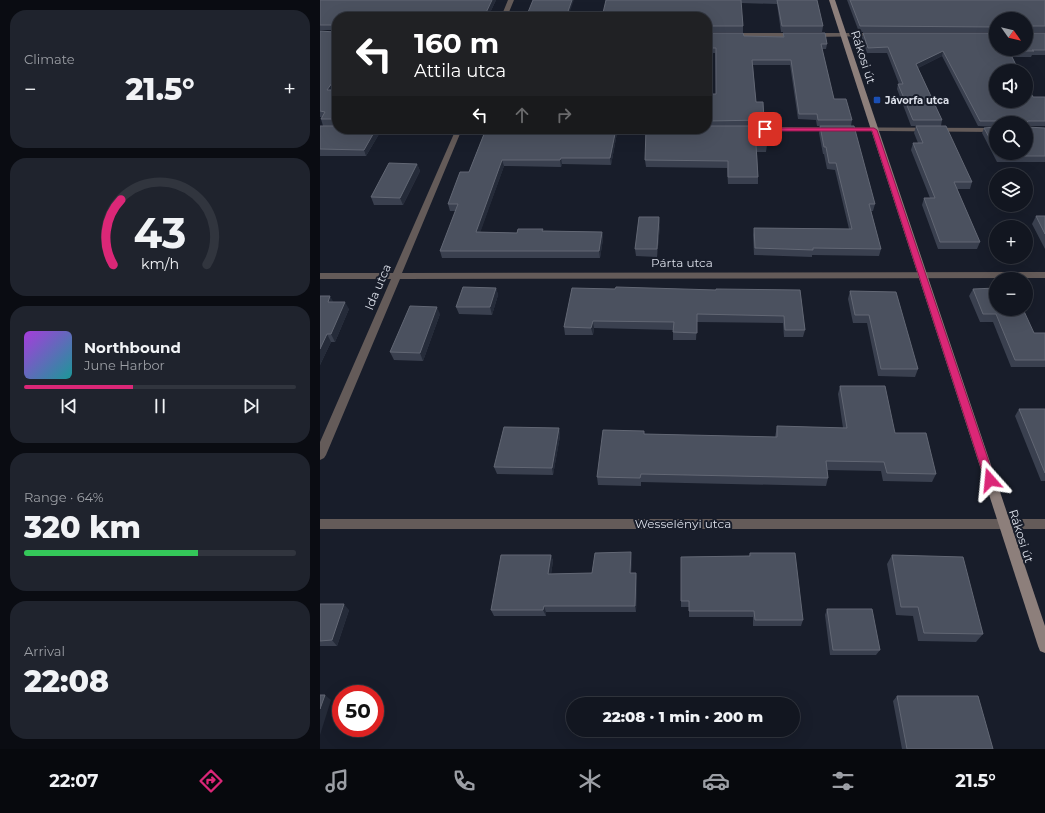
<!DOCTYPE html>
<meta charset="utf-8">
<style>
body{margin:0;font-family:Montserrat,sans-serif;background:#1f232d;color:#f1f3f6;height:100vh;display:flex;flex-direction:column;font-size:15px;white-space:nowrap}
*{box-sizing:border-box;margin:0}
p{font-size:13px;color:#9c9fa5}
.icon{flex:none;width:22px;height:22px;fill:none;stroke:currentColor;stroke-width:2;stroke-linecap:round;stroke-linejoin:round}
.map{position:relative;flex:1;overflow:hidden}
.details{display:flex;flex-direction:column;gap:10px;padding:10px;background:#0a0c12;width:320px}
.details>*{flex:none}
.banner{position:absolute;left:12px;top:12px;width:380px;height:122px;border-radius:16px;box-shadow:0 4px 16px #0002,0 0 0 1px #31353e;background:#202124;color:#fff;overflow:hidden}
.needle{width:26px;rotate:124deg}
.controls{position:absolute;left:669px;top:12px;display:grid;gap:8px}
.controls a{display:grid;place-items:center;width:44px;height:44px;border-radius:50%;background:#121620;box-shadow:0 4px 16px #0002,0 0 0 1px #31353e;font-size:20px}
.speed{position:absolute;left:12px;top:685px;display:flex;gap:8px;font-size:20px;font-weight:700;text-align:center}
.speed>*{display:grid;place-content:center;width:52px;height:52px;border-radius:50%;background:#121620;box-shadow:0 4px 16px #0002,0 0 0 1px #31353e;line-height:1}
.speed .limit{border:6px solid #d22;background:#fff;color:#111}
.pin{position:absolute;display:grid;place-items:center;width:34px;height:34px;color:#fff;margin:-17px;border-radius:8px;box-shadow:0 2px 6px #0006}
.me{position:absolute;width:44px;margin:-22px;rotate:342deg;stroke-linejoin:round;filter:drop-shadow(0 0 3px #0008)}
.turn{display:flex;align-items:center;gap:14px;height:84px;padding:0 16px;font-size:18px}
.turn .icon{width:52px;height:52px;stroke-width:2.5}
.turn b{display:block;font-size:28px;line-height:34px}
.lanes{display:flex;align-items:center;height:38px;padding:0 16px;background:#0003;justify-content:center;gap:20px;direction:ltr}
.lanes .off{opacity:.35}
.big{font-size:30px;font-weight:800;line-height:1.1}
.details .card{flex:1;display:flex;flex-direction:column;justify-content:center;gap:6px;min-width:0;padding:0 14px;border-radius:16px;background:#1f232d}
.details .dial{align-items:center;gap:0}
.dial svg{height:104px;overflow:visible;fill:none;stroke:#31353e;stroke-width:7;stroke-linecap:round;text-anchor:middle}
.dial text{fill:#f1f3f6;stroke:none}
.song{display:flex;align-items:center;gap:12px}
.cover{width:48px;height:48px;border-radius:6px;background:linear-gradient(135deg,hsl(280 70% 55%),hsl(180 70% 35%))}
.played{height:4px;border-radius:2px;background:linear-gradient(90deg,#db2777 40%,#31353e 40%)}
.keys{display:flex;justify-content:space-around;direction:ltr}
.heat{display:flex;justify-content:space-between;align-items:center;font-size:22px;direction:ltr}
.charge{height:6px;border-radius:3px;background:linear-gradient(90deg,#34c759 64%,#31353e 0)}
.trip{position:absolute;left:246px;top:697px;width:234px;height:40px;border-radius:20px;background:#121620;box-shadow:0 4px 16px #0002,0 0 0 1px #31353e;font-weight:800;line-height:40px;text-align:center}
.tabs{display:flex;height:64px;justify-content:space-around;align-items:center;background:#07090d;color:#9c9fa5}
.tabs .icon{width:28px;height:28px}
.tabs .active{color:#db2777}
.tabs b{font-size:18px;color:#f1f3f6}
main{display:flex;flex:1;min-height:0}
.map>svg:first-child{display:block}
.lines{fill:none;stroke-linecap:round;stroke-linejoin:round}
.street{fill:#645b59;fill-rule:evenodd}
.secondary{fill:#8d7f7b;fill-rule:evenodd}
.wall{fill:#3a404f}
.shaded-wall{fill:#252b39}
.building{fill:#4b515f;stroke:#626774}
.route{fill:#db2777;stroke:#8e194d}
.transit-dot{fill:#1a4fb4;stroke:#181d2a;stroke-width:1.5}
.labels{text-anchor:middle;stroke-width:4;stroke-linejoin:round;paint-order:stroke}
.far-poi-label{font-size:10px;font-weight:bold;fill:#dadee8;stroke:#181d2a;text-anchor:start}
.street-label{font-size:12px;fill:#dadee8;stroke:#181d2a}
</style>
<main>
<section class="details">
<div class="card"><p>Climate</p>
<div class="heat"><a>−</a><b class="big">21.5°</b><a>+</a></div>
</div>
<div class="card dial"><svg viewBox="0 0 100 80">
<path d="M14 69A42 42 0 1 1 86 69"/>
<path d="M14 69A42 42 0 0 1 20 19" stroke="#db2777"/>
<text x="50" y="56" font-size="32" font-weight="700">43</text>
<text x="50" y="72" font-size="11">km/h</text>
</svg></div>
<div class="card">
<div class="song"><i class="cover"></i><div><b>Northbound</b><p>June Harbor</p></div></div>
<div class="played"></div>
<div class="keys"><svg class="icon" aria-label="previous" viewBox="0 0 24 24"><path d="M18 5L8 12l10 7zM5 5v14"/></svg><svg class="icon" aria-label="pause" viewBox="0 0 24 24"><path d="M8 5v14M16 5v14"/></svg><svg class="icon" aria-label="next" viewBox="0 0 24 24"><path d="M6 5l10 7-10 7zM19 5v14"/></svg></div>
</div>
<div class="card"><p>Range · 64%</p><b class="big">320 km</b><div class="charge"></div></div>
<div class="card"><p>Arrival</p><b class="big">22:08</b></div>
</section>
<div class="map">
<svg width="725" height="749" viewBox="0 0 725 749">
<rect width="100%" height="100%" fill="#181d2a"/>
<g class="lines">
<path class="street" d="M188,0H194L187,17H181Z
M387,33H476L479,35L476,37H387Z
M556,33L558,34V36L492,37L489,35L492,33Z
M432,127L676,128V132L430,130L429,129Z
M136,129H142L82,273L725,272V278L80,279L6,455L4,458L0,460V442L71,279H0V273H73Z
M281,129H343L340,131H284Z
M0,519H725V529H0Z"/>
<path class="secondary" d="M509,0H515L725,626V653L720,651L718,646Z"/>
</g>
<path class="wall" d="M0,0H176L168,17H17L14,90H17V129H62L46,156H0V126H16H3L1,119L2,117H0V31L15,32V30H0Z
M286,0H497L503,26L502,32H461L457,4L421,3L423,26V32H387Z
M527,0H725V32H708V33H725V55H712L711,57H692L713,97H725V126H707V127L725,128V162H677L662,133L664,128L676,127V153H706V123H676V127L658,126L622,56L598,68L622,120L621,126H591L577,89L578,84H579L567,53H547L542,38L543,33L706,49L676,19V32H539Z
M387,33L424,36L463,37V33L507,44L506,49H502L514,99L532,120L531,126H497L496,120L478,119L470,65H433L436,102L444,120V126L447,145L446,152H437L438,177V184H408L407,168L326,167L325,160L387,129V94H396L395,53H387Z
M500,126L555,204L553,211H551L561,249L559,256L492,255V257L434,255L433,235L434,228L529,229L515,170L507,169L504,154H503L499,133Z
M596,126L652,182L650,189H637L660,242L657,249H618L602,205L604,198H610L591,150L593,143H598L594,133Z
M166,129H296L297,133L291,165L242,164L241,167L184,166L160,232L197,233L223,231L282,232L283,239L280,258H122L120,251L136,211H130L128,204L149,172Z
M97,164L100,171L83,205H54L51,197Z
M716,216H725V249L712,224Z
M339,217L340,225L337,257L316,256L315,249Z
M176,288L178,295L172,315L139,314L136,307Z
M653,289L714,333H725V367H691L673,322H660L649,296Z
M396,290H480L485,330L483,337H464L463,323L377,322L376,340H353V330L274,328L273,335H245L244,327Z
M530,291L598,369L595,377L558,376L547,323H533L528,299Z
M0,296L29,309L15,342H11L0,365Z
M120,314L103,361L74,360L70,352Z
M520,386L575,433L616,474L612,482L563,481L561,471L507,470L508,478L506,486L321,482V486L278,485L277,477L324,434L455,437L457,426L523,428L518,394Z
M699,409H725V481H721L695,416Z
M239,428L240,436L233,475L177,474L174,467Z
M430,553L483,620L481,626H433V617H369V607H361V557L429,556Z
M231,555L233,561L231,574L272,573L312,559L311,573H316L317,580L316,612H226V616H174L171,610Z
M572,555L663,634L656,642L598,641L593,616L576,615L567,564Z
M0,604L29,610L17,646H0Z
M507,609L560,650L556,655H510L505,615Z
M577,696L673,749H582L573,701Z"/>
<path class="shaded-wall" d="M172,0H176L168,17H164Z
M252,0H254L248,17H246Z
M623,51L622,56L594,70L596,64Z
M17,76V85L9,96L7,90Z
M56,129H62L46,156L44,150Z
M296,129L297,133L291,165L290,158Z
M241,158L242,164L241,167L240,160Z
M182,160L184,166L158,239L156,232Z
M97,164L100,171L83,205L80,198Z
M339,217L340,225L337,257V249Z
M282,232L283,239L280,258L279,251Z
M176,288L178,295L172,315L170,307Z
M10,296L14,303L8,302Z
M25,302L29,309L15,342L11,334Z
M117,307L120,314L103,361L100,353Z
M273,321L274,328L273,335L271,328Z
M7,334L11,342L0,365V349Z
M239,428L240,436L233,475L232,468Z
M311,552L312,559L311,580L310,573Z
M231,555L233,561L230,581L228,574Z
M316,573L317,580L316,612L315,606Z
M24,604L29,610L17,646L12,640Z
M224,606L226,612V616L223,610Z
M5,695L11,700L0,735V709Z"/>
<path class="building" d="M0,0H172L164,17H17V76L7,90H17V121L15,119H1L5,112L0,111V31L15,32L16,26L15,25H0Z
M213,0H252L246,17H206Z
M286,0H421L423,26H387V27V17H282Z
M457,0H497L503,26H462Z
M530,0H725V26H708L706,28L708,33H725V50H712L714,51H689L699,71H676V101H706V84L713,97H725V121H708L707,122V127L725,128V156H679L678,153H706V123H679V121H660L623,51L596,64L622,120H593L578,84H583L568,47L548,48L543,33H676V49H706V19H676V27L540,26Z
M387,33H423L424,36L464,37L463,33H505L507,44H501L514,99H526L532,120H498L497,114H479L471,60H432L436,102H443L444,120L387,121V94H396V48H387Z
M17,124V129H56L44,150L0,149V126H14Z
M387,126H445L447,145H436L438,177H408V161L325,160L326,129H387Z
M500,126H534L555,204H549L561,249L493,248V250L435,248L434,228L532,229L516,163H509L506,147H504Z
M596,126H626L652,182H634L660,242H620L604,198H615L593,143H603Z
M676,127V150L664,128Z
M166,129H296L290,158H241L240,160H182L156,232L197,233L198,229H223L222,231L282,232L279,251H120L138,204H128L140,172H149Z
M69,163L97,164L80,198L51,197Z
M716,216H725V234Z
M319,217H339L337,249H315Z
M143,287L176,288L170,307H136Z
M296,287L396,290V289L480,290L485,330H465L464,316L377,314V333L353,332L354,322L273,321L271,328L244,327L252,288L295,289Z
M676,288V309H703L714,333H725V360H695L676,314H663L653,289Z
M530,291L576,292L598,369H561L549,315H535Z
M0,296H10L8,302H25L11,334H7L0,349Z
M90,306L117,307L100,353L70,352Z
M520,386H565L575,433H606L616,474L567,473L564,462L506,461L508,478L321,474L320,478L277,477L283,430L324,431V434L457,437V426L527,428Z
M699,409H725V473Z
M184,427L239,428L232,468L174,467Z
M311,552L310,573H316L315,606H224L223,610H171L181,555H231L228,574L272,573L275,553Z
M430,553H475L483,620H435L434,611H369V601H361V557L430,556Z
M572,555L643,557L663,634L604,633L598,607H581Z
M0,604H24L12,640L0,641Z
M507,609H552L560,650H513Z
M0,695H5L0,709Z
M577,696H658L673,749H587Z"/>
<path class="route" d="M442,128H554L557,130L675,480L674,483L670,485L666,483L665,480L552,131H442Z"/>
<rect class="transit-dot" x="553" y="96" width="8" height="8" rx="2"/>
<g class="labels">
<g class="far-poi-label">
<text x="565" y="104">Jávorfa utca</text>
</g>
<g class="street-label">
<text transform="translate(543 57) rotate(72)" y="4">Rákosi út</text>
<text x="362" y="267">Párta utca</text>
<text transform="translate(58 287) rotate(-67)" y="4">Ida utca</text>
<text x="363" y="528">Wesselényi utca</text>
<text transform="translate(701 536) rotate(72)" y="4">Rákosi út</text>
</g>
</g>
</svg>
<div class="controls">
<a><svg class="needle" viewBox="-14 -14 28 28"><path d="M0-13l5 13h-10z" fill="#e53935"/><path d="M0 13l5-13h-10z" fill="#9c9fa5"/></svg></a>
<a><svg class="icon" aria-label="sound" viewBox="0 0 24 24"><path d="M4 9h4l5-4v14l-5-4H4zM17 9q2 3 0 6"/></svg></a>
<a><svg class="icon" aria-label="search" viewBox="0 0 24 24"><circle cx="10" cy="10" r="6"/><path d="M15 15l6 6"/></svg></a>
<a><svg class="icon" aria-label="layers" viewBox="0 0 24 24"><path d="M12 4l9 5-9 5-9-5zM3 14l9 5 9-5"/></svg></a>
<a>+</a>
<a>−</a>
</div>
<div class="speed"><div class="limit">50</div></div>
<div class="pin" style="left:445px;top:129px;background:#d93025"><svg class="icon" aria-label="arrive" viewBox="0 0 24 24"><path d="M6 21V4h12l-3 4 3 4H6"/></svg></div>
<svg class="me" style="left:670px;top:480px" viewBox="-20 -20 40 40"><path d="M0-17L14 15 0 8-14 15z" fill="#db2777" stroke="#fff" stroke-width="4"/></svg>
<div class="trip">22:08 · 1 min · 200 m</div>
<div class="banner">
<div class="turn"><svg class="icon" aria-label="left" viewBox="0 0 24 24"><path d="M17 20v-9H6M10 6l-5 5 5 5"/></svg><div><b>160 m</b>Attila utca</div></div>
<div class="lanes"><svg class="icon" aria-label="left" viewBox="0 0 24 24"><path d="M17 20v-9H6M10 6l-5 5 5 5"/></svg><svg class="icon off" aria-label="ahead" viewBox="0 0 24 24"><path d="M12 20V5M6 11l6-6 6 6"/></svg><svg class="icon off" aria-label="right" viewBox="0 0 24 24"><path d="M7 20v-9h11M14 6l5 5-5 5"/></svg></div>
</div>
</div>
</main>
<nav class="tabs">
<b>22:07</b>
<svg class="icon active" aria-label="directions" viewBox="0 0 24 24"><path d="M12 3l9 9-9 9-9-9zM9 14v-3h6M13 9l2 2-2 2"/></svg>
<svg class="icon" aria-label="music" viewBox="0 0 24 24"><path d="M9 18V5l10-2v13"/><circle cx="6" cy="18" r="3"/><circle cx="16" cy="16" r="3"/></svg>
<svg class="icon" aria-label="phone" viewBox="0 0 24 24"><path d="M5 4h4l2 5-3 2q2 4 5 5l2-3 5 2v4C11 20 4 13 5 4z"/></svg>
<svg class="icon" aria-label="climate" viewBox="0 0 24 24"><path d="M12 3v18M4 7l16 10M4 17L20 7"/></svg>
<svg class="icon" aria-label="car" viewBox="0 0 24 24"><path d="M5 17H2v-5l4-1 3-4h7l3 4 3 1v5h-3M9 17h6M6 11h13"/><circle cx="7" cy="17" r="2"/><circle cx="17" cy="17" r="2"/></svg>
<svg class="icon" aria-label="filters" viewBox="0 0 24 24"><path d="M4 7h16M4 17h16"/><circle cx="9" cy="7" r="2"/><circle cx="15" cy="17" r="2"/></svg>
<b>21.5°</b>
</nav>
